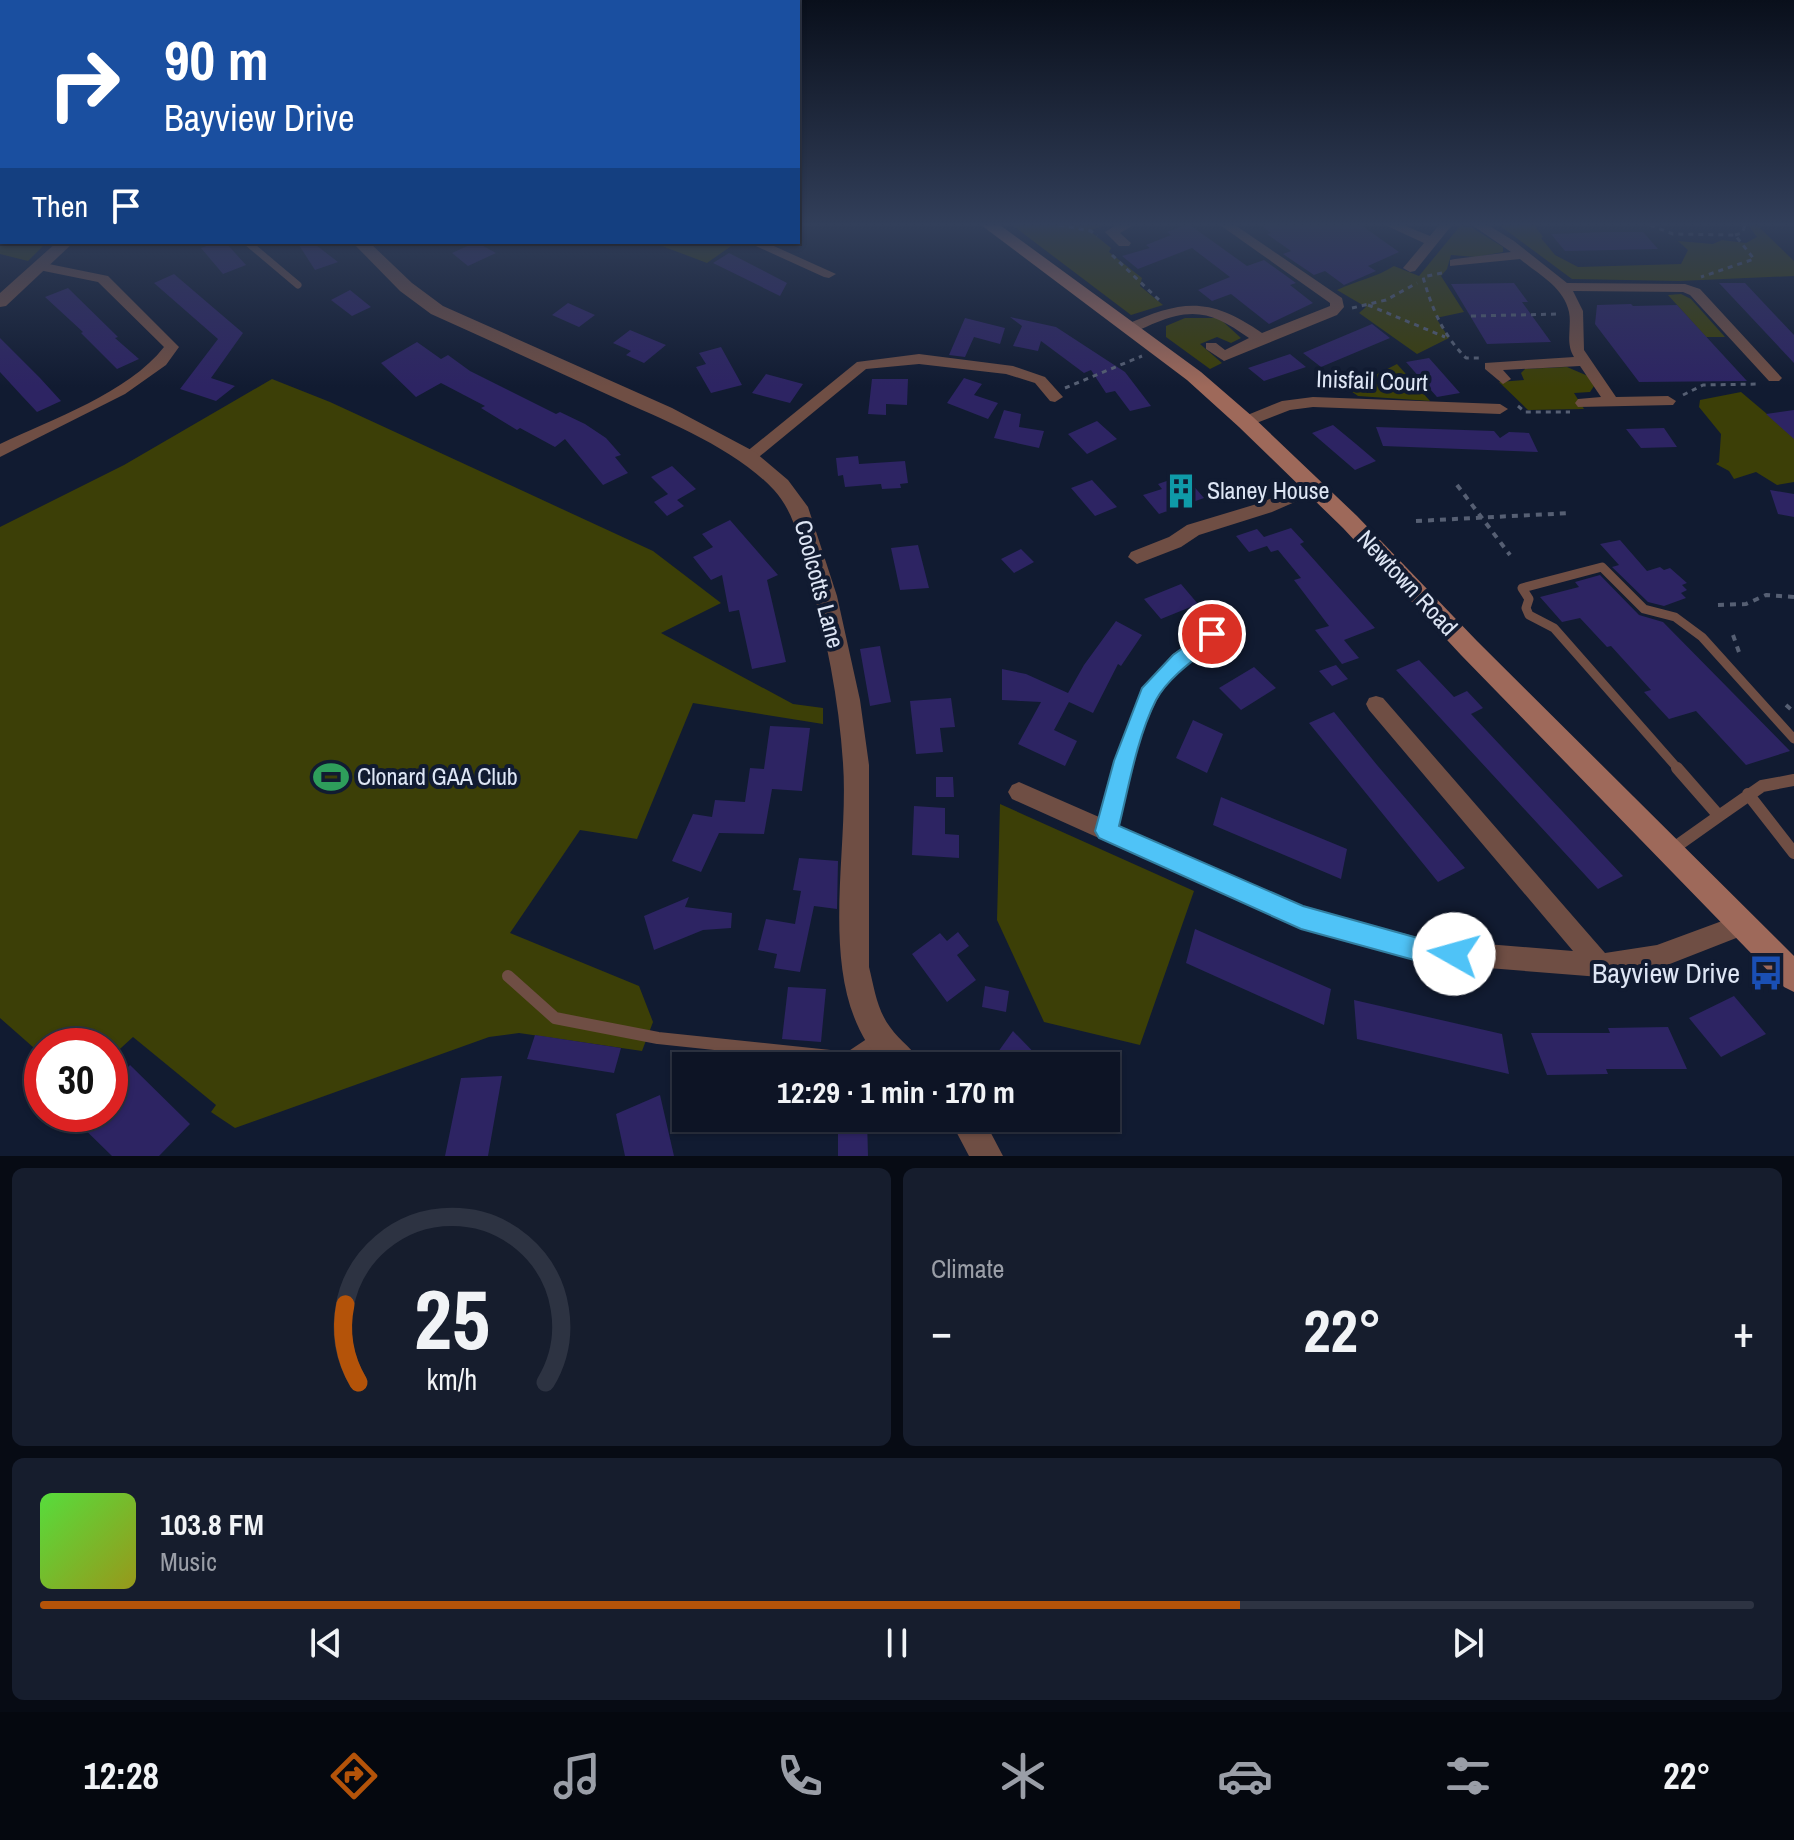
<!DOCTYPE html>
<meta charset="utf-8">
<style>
body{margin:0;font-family:"Archivo Narrow",sans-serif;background:#161d2d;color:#f1f3f6;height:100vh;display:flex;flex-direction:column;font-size:30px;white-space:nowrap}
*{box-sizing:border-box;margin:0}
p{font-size:26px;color:#9a9ea7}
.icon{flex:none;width:44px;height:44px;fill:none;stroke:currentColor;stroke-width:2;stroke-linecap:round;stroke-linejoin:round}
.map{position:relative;height:1156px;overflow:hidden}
.sheet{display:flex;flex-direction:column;gap:12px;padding:12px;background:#070b14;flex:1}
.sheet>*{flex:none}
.banner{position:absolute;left:0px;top:0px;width:800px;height:244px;box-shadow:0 2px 6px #0004,0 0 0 2px #2d3342;background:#1a4fa0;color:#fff;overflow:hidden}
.speed{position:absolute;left:24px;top:1028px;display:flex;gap:16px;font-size:40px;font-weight:700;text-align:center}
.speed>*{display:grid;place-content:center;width:104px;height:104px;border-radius:50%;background:#0d1425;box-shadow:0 2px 6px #0004,0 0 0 2px #2d3342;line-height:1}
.speed .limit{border:12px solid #d22;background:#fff;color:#111}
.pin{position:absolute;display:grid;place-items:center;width:68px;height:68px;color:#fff;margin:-34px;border:4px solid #fff;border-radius:50%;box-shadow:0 2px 8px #0007}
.me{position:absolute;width:88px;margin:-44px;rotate:277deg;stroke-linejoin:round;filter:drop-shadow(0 0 6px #0008)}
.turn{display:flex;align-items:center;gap:28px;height:168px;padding:0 32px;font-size:36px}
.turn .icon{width:104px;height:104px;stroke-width:2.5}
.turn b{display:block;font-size:56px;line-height:68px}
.then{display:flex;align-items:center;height:76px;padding:0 32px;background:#0003;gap:16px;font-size:30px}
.big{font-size:60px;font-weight:800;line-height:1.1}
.sheet .tile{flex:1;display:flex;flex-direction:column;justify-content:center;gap:12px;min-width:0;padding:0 28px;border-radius:12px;background:#161d2d}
.sheet .dial{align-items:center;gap:0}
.dial svg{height:208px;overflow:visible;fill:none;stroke:#2d3342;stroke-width:7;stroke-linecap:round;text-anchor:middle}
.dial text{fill:#f1f3f6;stroke:none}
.song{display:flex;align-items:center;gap:24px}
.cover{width:96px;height:96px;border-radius:12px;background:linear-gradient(135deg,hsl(110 70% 55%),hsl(60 70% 35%))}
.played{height:8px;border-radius:4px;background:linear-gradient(90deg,#b45309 70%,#2d3342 70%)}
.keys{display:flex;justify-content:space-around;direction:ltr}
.heat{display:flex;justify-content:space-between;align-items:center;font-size:44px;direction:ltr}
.sheet .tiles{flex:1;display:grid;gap:12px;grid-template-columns:1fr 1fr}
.tile:last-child{grid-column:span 2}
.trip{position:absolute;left:672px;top:1052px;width:448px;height:80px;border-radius:0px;background:#0d1425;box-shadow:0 2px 6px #0004,0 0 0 2px #2d3342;font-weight:800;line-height:80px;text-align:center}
.tabs{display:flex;height:128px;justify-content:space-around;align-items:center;background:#05080f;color:#9a9ea7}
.tabs .icon{width:56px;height:56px}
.tabs .current{color:#b45309}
.tabs b{font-size:36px;color:#f1f3f6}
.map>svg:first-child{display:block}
.green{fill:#3c3f07}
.building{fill:#2d2463}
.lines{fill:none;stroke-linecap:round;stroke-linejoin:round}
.path-far1{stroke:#565f73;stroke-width:3;stroke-dasharray:5 5;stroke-linecap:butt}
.path{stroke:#565f73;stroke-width:4;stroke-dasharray:6 6;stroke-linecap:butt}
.service-far2{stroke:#6f4e44;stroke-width:7}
.service-far1{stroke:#6f4e44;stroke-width:9}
.service{stroke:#6f4e44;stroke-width:12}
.minor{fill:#6f4e44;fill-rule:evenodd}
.tertiary{fill:#6f4e44;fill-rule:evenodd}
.secondary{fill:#9e695a;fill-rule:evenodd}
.route{fill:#4fc3f7;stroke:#337fa1;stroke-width:2}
.labels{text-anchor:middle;stroke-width:8;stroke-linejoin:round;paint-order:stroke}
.street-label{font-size:24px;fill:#dee6f5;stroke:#111b31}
.poi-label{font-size:24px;fill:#dee6f5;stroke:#111b31;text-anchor:start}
.near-poi-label{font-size:28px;fill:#dee6f5;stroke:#111b31;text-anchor:end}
</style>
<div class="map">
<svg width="1794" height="1156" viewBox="0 0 1794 1156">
<rect width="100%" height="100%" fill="#111b31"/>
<path class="green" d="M1012,225H1104L1090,231L1111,248L1109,252L1142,278L1140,286L1163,305L1131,315Z
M1499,225H1539L1535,226L1543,237L1541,238L1555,255L1578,267L1681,264L1688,250L1678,241L1713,244L1722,240L1746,243L1757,237L1748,225H1757L1794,261V276L1679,281L1572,279Z
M1460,226L1471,227L1503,247V252L1476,257L1451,255L1447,269L1441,276L1464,312L1436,318L1449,338L1417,354L1359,313L1366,307L1337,290C1356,281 1377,277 1394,266L1419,276Z
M0,232L2,242H47L28,261L0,254Z
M737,242L707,263L654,243L656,242Z
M1681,294L1691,299L1725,337H1706L1668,295Z
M1185,318H1219L1241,338L1231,343L1217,337L1200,344L1222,363L1210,369L1166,337V326Z
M1397,364L1430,401L1358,396L1348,389Z
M1567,367L1588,376L1594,386L1590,392L1574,393L1584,409L1528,410L1499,382L1524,380L1521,373L1525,369Z
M272,379L330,402L653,551L721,603L661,633L793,704L823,708V724L693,703L637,839L580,830L510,933L639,986L653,1022L642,1051L519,1033L489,1037L235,1128L211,1112L216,1105L133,1037L110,1058V1046H42V1055L0,1018V527L124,465Z
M1741,392L1794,437V482L1777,485L1756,472L1734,479L1729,471L1716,464L1719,462L1721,434L1699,407L1700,400Z
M1000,804L1194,891L1140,1045L1044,1022L997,920Z"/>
<path class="building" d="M1185,225H1190L1247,266L1264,260L1296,283L1290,285L1313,303L1269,324L1231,294L1212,301L1198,290L1230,277L1192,248L1138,269L1122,256L1150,248L1146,245L1171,235L1167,232Z
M1261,225H1361L1399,252L1368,266L1376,271L1344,285L1325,271L1314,275L1283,254L1291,251L1267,234L1271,233Z
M1606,232H1643L1658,249L1565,251L1551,234Z
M217,242H225L246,265L223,274L201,248Z
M297,242H312L338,262L315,270Z
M476,242L496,253L468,266L452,253Z
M729,253L787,283L780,296L713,263Z
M174,274L243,333L211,378L235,386L216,401L180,389L218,339L154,283Z
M1514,283L1528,302H1522L1551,342L1487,344L1451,284Z
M1719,283H1745L1776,316L1794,335V363Z
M68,288L118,337L115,338L139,359L117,369L81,333L83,332L45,297Z
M350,290L371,307L352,316L331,300Z
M568,303L595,315L579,327L552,315Z
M1631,304L1633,306L1677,305L1747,381L1639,382L1595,324L1597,305Z
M1010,317L1056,327L1125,372L1151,406L1130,411L1115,391L1106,393L1091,370L1084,373L1041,341L1038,351L1013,346L1022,326Z
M965,318L1005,328L1000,344L974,337L965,357L949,355Z
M1372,324L1390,338L1321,367L1303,353Z
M630,330L666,345L644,363L626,355L631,351L613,343Z
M0,338L40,378L61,401L37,412L22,396L0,372Z
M417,342L441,359L448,355L470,371L556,414L560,412L585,424L606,438L621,455L615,457L628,473L603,485L565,439L555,447L520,428L517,430L481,408L485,406L441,383L416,397L381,363Z
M721,347L742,385L711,393L696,367L706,364L699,353Z
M1290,354L1306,367L1264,381L1248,368Z
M1429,358L1437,367L1460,393L1437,397L1406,362Z
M766,374L803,384L790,403L752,393Z
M964,378L982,384L974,395L998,403L988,419L947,403Z
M872,379H908L907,405L886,404V415L868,414Z
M1004,410L1021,414L1019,427L1044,431L1039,448L994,438Z
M1794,410V439L1766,414Z
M1097,421L1117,439L1087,454L1068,434Z
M1333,425L1356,444L1376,461L1355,470L1312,433Z
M1376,427L1494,431L1500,438L1509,432L1529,433L1538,452L1383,446Z
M1664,428L1677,447L1641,448L1626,429Z
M858,456L859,464L905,461L908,483L900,484L901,488L882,489L881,484L845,487L843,475L838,476L836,458Z
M672,466L696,489L677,500L684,506L667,516L654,502L668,494L651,477Z
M1184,475L1204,498L1159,514L1143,495L1162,489L1158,484Z
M1092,480L1117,507L1095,516L1071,488Z
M1770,490L1794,494V517L1778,514Z
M730,520L778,575L767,580L786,662L752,669L739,610L729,612L722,575L711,580L693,557L713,547L702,534Z
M1291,528L1304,542L1300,544L1375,628L1344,640L1359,658L1342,664L1315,630L1329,626L1294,580L1301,578L1278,550L1271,552L1267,546L1249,552L1236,536L1257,529L1264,537Z
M1620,540L1647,571L1660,567L1664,570L1670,568L1687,583L1682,585L1687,590L1681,593L1686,598L1664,606L1648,602L1612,567L1619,565L1600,544Z
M918,545L929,588L900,590L891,548Z
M1021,549L1034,562L1014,573L1001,559Z
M1600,575L1639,615L1663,622L1790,751L1746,765L1696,711L1669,719L1644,692L1651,690L1611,646L1607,647L1580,618L1562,622L1540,597L1579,587L1575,582Z
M1181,584L1198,604L1161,619L1144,599Z
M1116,621L1142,635L1121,666L1118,664L1093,713L1069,702L1054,730L1077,741L1065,766L1018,744L1041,702L1002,700V669L1026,674L1068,693L1084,665Z
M880,646L891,702L870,706L860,649Z
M1419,660L1454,697L1467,691L1483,708L1471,714L1623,876L1598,889L1396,670Z
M1336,665L1348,679L1332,686L1319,671Z
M1254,667L1276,688L1241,710L1219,688Z
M951,698L955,727L940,728L943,752L916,754L910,701Z
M1334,712L1377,765L1465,868L1438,882L1309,723Z
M1193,720L1223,734L1207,773L1176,758Z
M770,726L810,728L802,791L772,789L764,834L719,833L701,872L672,861L693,814L712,817L715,800L745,802L750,768L764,769Z
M936,777H953L954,797H936Z
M1221,797L1347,849L1341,879L1213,825Z
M914,806L945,808V834L959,835V858L912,855Z
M799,858L838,861L837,909L814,906L800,972L774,968L777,954L758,950L766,919L795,924L801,891L793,890Z
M689,897L685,907L732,913L731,928L703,930L654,950L644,916Z
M1195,929L1331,989L1324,1025L1186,963Z
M958,932L969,946L957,955L976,980L947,1002L912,954L940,933L947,941Z
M985,986L1009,991L1006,1012L982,1007Z
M788,987L826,989L821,1042L782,1039Z
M1734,996L1766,1034L1721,1057L1689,1018Z
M1354,1000L1502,1034L1509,1074L1357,1039Z
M1668,1027L1687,1069H1606L1608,1074L1547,1075L1531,1033H1610L1608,1028Z
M1013,1031L1047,1066H988Z
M535,1035L621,1048L614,1073L527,1059Z
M130,1065L190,1124L159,1156H112L69,1114H110V1086Z
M502,1076L488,1156H445L461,1078Z
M660,1095L674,1156H625L616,1114Z
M838,1118H867L868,1156H838Z"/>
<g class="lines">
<path class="path-far1" d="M1059,225L1091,231L1097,236
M1650,225L1673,234L1735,235L1754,259L1701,277
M1735,235L1742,233L1745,225
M1112,255L1159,300
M1442,273L1423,277C1432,309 1443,335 1466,358H1479
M1368,305L1445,337
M1352,308L1386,300L1417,283
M1471,316L1561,314
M1065,388L1142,356
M1683,395L1703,385L1759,384
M1518,406L1525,412H1570"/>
<path class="path" d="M1457,485L1510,555
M1416,521L1571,513
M1718,605L1746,604L1766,595L1794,597
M1733,635L1740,655
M1786,705L1794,712"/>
<path class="service-far2" d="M247,242L298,285"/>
<path class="service-far1" d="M1679,770L1554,628L1529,615L1526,608L1529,599L1522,588L1602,567L1644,609L1675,617L1702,637L1794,739"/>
<path class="service" d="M1748,794L1794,853
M1719,816L1762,786L1794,780
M1671,850L1719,816L1677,768
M508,976L555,1018L658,1038L849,1058L879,1038"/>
<path class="minor" d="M1116,225H1134L1120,233L1131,243L1129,246H1119L1105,232Z
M1220,225H1235L1342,298L1344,307L1337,315L1224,361L1206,349V343H1216L1225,350L1249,338C1215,314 1195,306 1155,323C1145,327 1136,333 1125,331V325C1182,300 1209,296 1262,333L1330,306V303Z
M1385,225H1403L1430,236L1439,225H1452L1415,271L1410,272L1403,268L1424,243Z
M1472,225H1488L1514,241L1567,283L1685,284L1700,289L1782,378L1779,381H1769L1690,295L1683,292L1573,291L1583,311L1584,350L1616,397L1668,396L1676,401L1673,405L1578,407L1575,403L1578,399L1601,397L1580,366L1503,370L1511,379L1503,384L1485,369V363L1574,357C1565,343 1572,327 1569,312C1564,287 1538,274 1520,259L1450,266V260L1455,259L1511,252Z
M747,242H765L836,274L829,278L824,277Z
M39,262L108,276L179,347L166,365L125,394L0,457V444C52,419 128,393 164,347L98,282L34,269L32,266Z
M919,354L1013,366L1045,377L1063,397L1055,402L1050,401L1035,383L1006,374L919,364L866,369L754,461H742L740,457L857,362Z
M1313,397L1500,404L1508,409L1500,414L1313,407L1290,410L1246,427L1238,422L1240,418L1282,401Z
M1314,481L1320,483L1322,487L1320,491L1272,512L1199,535L1181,547L1137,564L1128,557L1131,552L1169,537L1187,525L1260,503Z
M1212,626L1219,629L1221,634L1219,639C1198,657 1169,676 1157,700C1137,738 1128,784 1118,826L1302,907L1425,939L1573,951L1369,710L1366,704L1369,698L1376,696L1383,698L1605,953L1657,945L1741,914L1749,917L1753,925L1749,933L1657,969L1600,977L1425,963L1301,929L1012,799L1008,792L1012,785L1019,782L1099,817L1114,761L1142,688L1173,654Z"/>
<path class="tertiary" d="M57,242H74L6,306L0,307V293Z
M352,242H369L412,283L443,306L672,408L755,452L788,480L808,507L837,596L860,700L869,765V967C874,987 877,1010 890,1027C900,1042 915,1049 922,1066H885C812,991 850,859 843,763C839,700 826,634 808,573C800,544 795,513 774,490C735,448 664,420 613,397C552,369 491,341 431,314L400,291Z
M949,1118H983L1003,1156H969Z"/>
<path class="secondary" d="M981,225H1000L1201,372L1253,417L1357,516L1477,641L1794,956V992L1784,987L1461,655L1343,528L1239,427L1187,380Z"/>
</g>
<linearGradient id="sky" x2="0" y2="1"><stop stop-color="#090f1b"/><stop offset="0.58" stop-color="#323f5a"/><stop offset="1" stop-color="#323f5a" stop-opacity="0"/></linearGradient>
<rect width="1794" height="387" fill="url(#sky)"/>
<path class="route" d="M1212,627L1219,629L1222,634L1219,640C1198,657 1169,676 1156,700C1137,738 1129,785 1119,826L1303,906L1425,940L1462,945L1466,954L1462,962L1454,965L1425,963L1301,929L1099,838L1095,831L1114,761L1142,688L1173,655Z"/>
<defs>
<g id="building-bare" transform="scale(2.76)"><path d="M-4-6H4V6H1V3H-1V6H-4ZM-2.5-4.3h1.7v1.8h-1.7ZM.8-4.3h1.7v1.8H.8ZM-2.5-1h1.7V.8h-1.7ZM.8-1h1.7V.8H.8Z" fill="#0f9aa8" stroke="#111b31" stroke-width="2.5" paint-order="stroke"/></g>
<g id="stadium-bare" transform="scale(2.76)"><path d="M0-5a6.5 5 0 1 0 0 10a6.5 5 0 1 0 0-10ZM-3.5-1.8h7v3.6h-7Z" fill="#2e9e5b" stroke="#111b31" stroke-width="2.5" paint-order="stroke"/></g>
<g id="bus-bare" transform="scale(2.76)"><path d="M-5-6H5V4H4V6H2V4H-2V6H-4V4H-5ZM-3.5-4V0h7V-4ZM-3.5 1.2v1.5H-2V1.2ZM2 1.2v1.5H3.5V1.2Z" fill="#1a4fb4" stroke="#111b31" stroke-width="2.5" paint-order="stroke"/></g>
</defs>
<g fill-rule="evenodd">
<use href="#building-bare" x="1181" y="491"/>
<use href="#stadium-bare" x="331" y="777"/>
<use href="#bus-bare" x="1766" y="973"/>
</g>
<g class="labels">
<g class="street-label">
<text transform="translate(1372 381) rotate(2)" y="8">Inisfail Court</text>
<text transform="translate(1407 583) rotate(47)" y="8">Newtown Road</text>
<text transform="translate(819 584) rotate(75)" y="8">Coolcotts Lane</text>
</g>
<g class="poi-label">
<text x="1207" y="499">Slaney House</text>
<text x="357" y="785">Clonard GAA Club</text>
</g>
<g class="near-poi-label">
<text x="1740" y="983">Bayview Drive</text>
</g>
</g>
</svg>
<div class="speed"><div class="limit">30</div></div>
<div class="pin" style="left:1212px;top:634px;background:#d93025"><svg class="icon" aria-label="arrive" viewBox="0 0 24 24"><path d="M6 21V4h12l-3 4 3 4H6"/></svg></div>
<svg class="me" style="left:1454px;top:954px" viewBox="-20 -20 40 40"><circle r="19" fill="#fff"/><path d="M0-13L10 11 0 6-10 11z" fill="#4fc3f7"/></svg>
<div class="trip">12:29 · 1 min · 170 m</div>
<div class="banner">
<div class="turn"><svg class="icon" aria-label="right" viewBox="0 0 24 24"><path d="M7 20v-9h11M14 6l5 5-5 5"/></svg><div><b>90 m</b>Bayview Drive</div></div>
<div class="then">Then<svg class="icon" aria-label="arrive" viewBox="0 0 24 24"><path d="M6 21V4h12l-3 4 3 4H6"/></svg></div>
</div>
</div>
<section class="sheet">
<div class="tiles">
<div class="tile dial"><svg viewBox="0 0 100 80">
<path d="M14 69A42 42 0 1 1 86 69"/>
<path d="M14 69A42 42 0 0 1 9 39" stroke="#b45309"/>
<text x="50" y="56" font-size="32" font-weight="700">25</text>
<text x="50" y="72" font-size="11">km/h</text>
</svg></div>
<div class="tile"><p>Climate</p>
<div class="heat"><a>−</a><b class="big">22°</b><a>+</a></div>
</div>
<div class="tile">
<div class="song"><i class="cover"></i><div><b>103.8 FM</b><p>Music</p></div></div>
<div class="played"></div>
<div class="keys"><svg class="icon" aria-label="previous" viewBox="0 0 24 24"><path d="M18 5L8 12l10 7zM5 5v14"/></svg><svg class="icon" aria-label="pause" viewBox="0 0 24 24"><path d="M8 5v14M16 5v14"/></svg><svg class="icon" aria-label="next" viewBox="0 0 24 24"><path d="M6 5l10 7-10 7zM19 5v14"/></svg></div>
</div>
</div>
</section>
<nav class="tabs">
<b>12:28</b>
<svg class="icon current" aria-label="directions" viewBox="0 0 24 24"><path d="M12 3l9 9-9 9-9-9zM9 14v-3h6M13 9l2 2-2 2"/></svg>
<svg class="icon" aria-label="music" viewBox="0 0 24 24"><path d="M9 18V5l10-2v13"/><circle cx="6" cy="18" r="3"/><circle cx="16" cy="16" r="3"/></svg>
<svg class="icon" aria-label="phone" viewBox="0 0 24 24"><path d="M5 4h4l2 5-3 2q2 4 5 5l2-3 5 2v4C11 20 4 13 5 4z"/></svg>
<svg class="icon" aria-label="climate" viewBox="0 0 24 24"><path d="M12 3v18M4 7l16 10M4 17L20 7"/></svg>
<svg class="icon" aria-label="car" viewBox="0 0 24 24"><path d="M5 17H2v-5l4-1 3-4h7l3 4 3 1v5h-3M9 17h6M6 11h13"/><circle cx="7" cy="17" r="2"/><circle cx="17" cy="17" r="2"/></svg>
<svg class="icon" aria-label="filters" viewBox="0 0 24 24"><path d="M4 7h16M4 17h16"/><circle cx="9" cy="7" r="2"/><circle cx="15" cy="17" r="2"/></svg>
<b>22°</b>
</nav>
